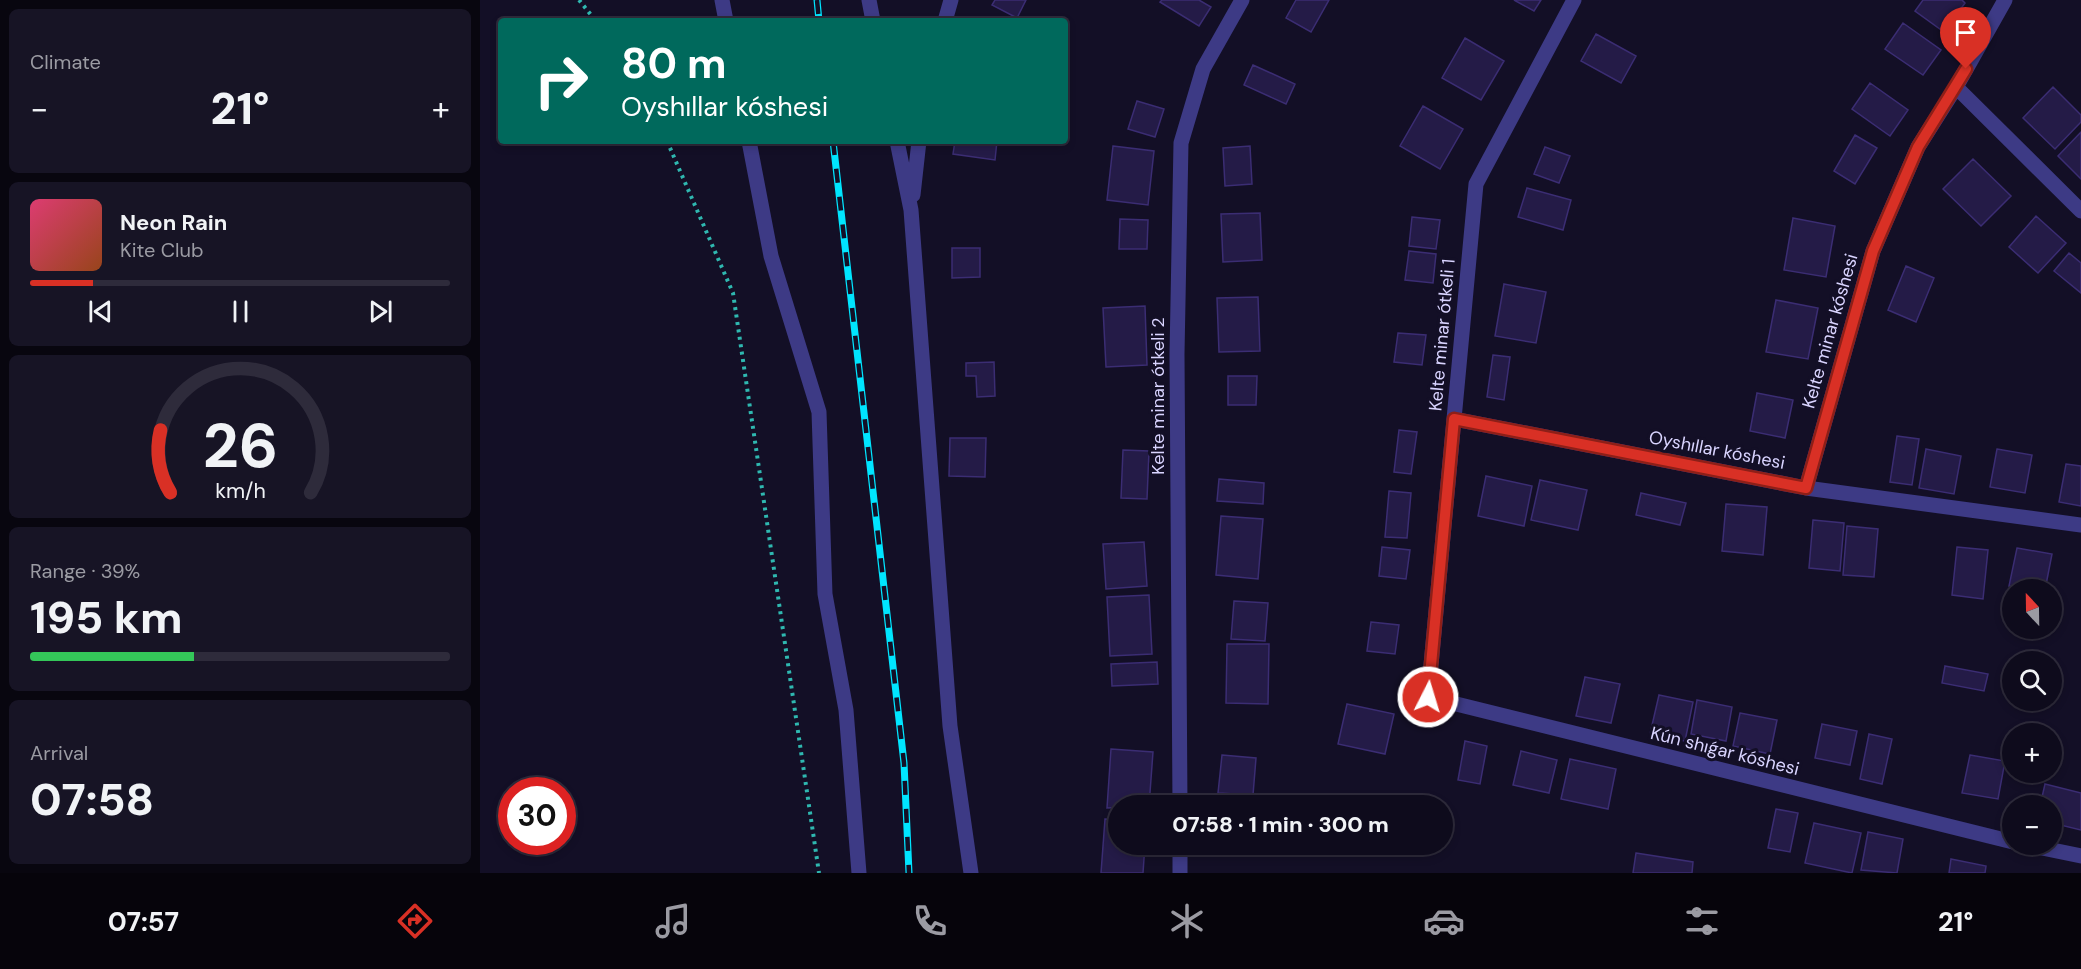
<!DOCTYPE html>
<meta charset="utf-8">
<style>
body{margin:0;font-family:"DM Sans",sans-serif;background:#171425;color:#f1f3f6;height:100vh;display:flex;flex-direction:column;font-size:22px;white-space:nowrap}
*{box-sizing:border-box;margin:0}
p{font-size:20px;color:#9b9ba3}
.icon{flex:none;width:33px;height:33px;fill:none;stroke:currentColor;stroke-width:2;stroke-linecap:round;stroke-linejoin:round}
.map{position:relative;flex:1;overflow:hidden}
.sheet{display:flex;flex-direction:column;gap:9px;padding:9px;background:#08060f;width:480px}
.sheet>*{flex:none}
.banner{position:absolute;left:18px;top:18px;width:570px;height:126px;border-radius:6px;box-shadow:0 3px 9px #0003,0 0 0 2px #2e2b3b;background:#00695c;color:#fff;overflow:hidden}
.needle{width:39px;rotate:338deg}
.fabs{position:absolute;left:1522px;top:579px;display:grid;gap:12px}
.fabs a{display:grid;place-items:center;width:60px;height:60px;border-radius:50%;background:#0e0b1c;box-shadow:0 3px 9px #0003,0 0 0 2px #2e2b3b;font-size:30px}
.speed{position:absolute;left:18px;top:777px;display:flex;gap:12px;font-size:30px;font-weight:700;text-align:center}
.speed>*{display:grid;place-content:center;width:78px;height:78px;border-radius:50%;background:#0e0b1c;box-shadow:0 3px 9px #0003,0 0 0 2px #2e2b3b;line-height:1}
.speed .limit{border:9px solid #d22;background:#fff;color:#111}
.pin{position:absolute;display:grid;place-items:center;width:51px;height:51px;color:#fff;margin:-62px -26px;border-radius:50% 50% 50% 0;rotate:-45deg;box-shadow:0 0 6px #0007}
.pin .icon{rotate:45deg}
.me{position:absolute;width:66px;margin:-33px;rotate:5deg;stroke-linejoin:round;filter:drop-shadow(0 0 4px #0008)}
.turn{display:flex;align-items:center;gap:21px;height:126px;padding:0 24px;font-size:27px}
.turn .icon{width:78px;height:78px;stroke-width:2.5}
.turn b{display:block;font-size:42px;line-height:51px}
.big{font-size:45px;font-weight:800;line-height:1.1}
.sheet .card{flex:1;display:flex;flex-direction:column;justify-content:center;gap:9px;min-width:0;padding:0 21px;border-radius:9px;background:#171425}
.sheet .dial{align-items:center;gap:0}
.dial svg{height:156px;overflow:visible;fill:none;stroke:#2e2b3b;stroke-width:7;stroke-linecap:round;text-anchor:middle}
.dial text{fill:#f1f3f6;stroke:none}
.song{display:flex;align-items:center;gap:18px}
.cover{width:72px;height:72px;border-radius:9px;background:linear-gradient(135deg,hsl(340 70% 55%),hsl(20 70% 35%))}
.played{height:6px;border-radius:3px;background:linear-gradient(90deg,#d93025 15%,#2e2b3b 15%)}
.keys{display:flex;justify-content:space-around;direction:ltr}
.heat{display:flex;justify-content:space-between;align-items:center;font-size:33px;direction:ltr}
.charge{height:9px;border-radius:4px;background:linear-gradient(90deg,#34c759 39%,#2e2b3b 0)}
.trip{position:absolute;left:628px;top:795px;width:345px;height:60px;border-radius:30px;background:#0e0b1c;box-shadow:0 3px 9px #0003,0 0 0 2px #2e2b3b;font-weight:800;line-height:60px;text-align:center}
.dock{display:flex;height:96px;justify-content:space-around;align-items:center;background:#06040b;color:#9b9ba3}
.dock .icon{width:42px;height:42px}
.dock .active{color:#d93025}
.dock b{font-size:27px;color:#f1f3f6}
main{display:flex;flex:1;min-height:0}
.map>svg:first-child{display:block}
.building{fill:#241b47;stroke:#3b2d73;stroke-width:1.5}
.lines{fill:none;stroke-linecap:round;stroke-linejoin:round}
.path{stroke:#2fb8b0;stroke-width:4;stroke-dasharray:3 4.5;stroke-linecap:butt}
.minor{stroke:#3d3a85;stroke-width:15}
.rail-casing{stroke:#00e5ff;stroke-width:7}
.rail{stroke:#130f26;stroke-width:4.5;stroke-dasharray:14;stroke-linecap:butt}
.route-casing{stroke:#8d1f18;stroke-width:15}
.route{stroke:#d93025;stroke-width:10}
.labels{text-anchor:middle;stroke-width:6;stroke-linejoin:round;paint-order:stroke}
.street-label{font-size:18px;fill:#d9d4ff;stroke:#130f26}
</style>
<main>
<section class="sheet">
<div class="card"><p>Climate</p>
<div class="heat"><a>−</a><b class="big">21°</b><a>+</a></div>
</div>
<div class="card">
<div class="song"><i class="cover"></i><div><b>Neon Rain</b><p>Kite Club</p></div></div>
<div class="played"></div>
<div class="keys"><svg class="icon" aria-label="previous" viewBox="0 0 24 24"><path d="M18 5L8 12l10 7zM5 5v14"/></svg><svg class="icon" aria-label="pause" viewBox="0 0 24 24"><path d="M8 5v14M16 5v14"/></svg><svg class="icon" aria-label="next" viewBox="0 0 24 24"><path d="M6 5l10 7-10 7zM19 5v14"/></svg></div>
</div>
<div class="card dial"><svg viewBox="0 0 100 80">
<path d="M14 69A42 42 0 1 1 86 69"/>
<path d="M14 69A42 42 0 0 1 9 37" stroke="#d93025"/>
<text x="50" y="56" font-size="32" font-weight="700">26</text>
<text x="50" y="72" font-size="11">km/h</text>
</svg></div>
<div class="card"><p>Range · 39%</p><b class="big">195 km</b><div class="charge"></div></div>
<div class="card"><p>Arrival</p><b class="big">07:58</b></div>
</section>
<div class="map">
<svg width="1601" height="873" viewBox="0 0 1601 873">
<rect width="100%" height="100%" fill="#130f26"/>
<path class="building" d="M515,0H546L537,18L512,5Z
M682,0H719L731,7L719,26L680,2Z
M816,0H849L831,32L806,18Z
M1034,0H1061L1054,11Z
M1443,0H1482L1485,3L1464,32L1435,11Z
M1423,23L1461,50L1443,75L1405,49Z
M1116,34L1156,56L1141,83L1101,61Z
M985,38L1024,61L1001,100L962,78Z
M773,65L815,84L806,104L764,85Z
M1390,83L1428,110L1410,136L1372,109Z
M1573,87L1601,115V122L1575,149L1543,118Z
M657,101L684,109L675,137L648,129Z
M943,106L983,129L960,169L920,146Z
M1601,132V179L1578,156Z
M1375,135L1397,148L1375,184L1354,171Z
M475,141H517L515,160L473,154Z
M633,146L674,151L668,205L627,200Z
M770,146L772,184L745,186L743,148Z
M1065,147L1090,156L1079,183L1054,174Z
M1493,159L1531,196L1501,226L1463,189Z
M1047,188L1091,200L1083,230L1038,217Z
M780,213L782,260L743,262L741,214Z
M1556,216L1586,243L1558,273L1529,247Z
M932,217L960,220L956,249L929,246Z
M1313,218L1355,226L1346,277L1304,270Z
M640,219L668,220L667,249H639Z
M472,248H500V277L472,278Z
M929,251L956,254L953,283L925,280Z
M1589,253L1601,263V293L1574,271Z
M1426,266L1454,278L1436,322L1408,310Z
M1024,284L1066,292L1056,343L1015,336Z
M778,297L780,351L739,352L737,298Z
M1296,300L1338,308L1328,359L1286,352Z
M665,306L667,365L626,367L623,308Z
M918,333L946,335L942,365L914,362Z
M1013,355L1030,357L1024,400L1007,397Z
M514,362L515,396L497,397L496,376H486V363Z
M748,376H777L776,405H748Z
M1277,393L1313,400L1305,438L1270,431Z
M919,430L937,432L931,474L914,472Z
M1417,436L1439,439L1432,485L1410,482Z
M470,438H506L505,477L469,476Z
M1446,449L1481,456L1474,494L1439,488Z
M1517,449L1552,455L1545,493L1510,487Z
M643,450L669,451L667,499L641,498Z
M1586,464L1601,466V506L1579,502Z
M1006,476L1052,486L1044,526L998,516Z
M739,479L784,483L783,504L737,501Z
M1060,480L1107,490L1098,530L1051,520Z
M909,491L931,493L927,538L905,537Z
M1161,493L1206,503L1200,525L1156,515Z
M1246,504L1287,507L1283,555L1242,551Z
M741,516L783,519L778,579L736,575Z
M1333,520L1364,523L1360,571L1329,568Z
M1367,526L1398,529L1394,577L1363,575Z
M664,542L667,586L626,589L623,544Z
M902,547L930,550L926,579L899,576Z
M1477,547L1508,550L1503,599L1472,595Z
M1537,548L1572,554L1565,590L1529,586Z
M669,595L672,654L630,656L627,597Z
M754,601L788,603L785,641L751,639Z
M891,622L919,625L915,654L887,651Z
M747,644H789L788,704L746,703Z
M677,662L678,684L632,686L631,664Z
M1465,666L1508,674L1504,691L1462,683Z
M1105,677L1140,684L1131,723L1096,716Z
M1179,695L1213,702L1205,741L1170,734Z
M1217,700L1252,707L1246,741L1211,734Z
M867,704L914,714L905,754L858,744Z
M1260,713L1297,720L1290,754L1253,746Z
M1342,724L1377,731L1370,765L1335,758Z
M1389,734L1412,739L1402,784L1380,779Z
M985,741L1007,746L1000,784L978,780Z
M631,749L673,752L669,806L627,808Z
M1041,751L1077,760L1069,793L1033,785Z
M742,755L776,758L773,795L738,793Z
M1490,755L1525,761L1518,799L1482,793Z
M1090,759L1136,769L1128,809L1081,799Z
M1565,784L1601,793V830L1572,823V806H1560Z
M741,800L769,803V806H741Z
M1296,809L1318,813L1310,852L1288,848Z
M625,819L639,820V844H665L663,873H621Z
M1334,823L1381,833L1372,873L1325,863Z
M1388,832L1423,839L1417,873L1381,870Z
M1156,853L1213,862L1212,873H1153Z
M1471,859L1506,866L1505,873H1469Z"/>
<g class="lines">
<path class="path" d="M99,0L116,21
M187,141L253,293L339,873"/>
<path class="minor" d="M242,0L246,21
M389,0L393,21
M1094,0L996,184L948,697L1533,842
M465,21L471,0
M1476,87L1601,211
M269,141L291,256L339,412L345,594L366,710L379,873
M417,141L431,210L470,726L491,873
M433,195L439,141
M974,419L1326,488L1601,525
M1326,488L1393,251L1438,147L1476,87L1525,0
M700,806L697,354L701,143L723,69L762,0
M700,844V873
M1543,844L1601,856"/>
<g class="rail-casing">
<path id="rail" d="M337,0L339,21
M353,141L424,763L429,873"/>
</g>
<use href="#rail" class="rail"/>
</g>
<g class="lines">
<g class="route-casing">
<path id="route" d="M948,697L974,419L1326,488L1393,251L1438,147L1486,69"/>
</g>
<use href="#route" class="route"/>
</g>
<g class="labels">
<g class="street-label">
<text transform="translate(1350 331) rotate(-74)" y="6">Kelte minar kóshesi</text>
<text transform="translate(962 335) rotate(-85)" y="6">Kelte minar ótkeli 1</text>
<text transform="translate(678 396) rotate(-90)" y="6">Kelte minar ótkeli 2</text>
<text transform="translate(1237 450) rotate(11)" y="6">Oyshıllar kóshesi</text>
<text transform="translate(1245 751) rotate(14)" y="6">Kún shıǵar kóshesi</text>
</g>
</g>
</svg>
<div class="fabs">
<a><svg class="needle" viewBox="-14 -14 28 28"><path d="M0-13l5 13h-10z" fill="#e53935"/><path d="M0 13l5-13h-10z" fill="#9b9ba3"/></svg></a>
<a><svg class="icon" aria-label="search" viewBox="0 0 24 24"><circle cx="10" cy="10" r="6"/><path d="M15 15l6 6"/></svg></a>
<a>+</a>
<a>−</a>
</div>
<div class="speed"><div class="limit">30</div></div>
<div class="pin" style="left:1486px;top:69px;background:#d93025"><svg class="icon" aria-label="arrive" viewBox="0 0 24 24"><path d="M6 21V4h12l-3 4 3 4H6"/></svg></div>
<svg class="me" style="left:948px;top:697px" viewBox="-20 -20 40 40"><circle r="17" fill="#d93025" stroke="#fff" stroke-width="3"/><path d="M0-11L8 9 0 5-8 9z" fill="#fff"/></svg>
<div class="trip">07:58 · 1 min · 300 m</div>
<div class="banner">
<div class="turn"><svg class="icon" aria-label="right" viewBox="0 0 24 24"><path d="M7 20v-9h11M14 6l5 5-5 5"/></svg><div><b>80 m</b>Oyshıllar kóshesi</div></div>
</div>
</div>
</main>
<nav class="dock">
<b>07:57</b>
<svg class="icon active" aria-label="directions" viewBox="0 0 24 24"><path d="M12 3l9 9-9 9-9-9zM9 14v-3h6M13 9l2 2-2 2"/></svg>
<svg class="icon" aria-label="music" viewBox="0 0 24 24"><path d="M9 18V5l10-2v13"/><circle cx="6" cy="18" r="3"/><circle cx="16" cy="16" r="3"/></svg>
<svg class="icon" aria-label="phone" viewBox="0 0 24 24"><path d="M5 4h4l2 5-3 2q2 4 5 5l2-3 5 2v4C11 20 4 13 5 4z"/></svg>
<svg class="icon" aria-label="climate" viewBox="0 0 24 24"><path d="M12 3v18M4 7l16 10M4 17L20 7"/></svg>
<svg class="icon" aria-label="car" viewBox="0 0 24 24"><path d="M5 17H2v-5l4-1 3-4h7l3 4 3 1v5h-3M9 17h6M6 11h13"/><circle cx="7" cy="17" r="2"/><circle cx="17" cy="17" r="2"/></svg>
<svg class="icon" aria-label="filters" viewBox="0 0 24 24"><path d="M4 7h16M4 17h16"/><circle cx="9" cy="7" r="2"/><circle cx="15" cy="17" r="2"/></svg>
<b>21°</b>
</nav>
